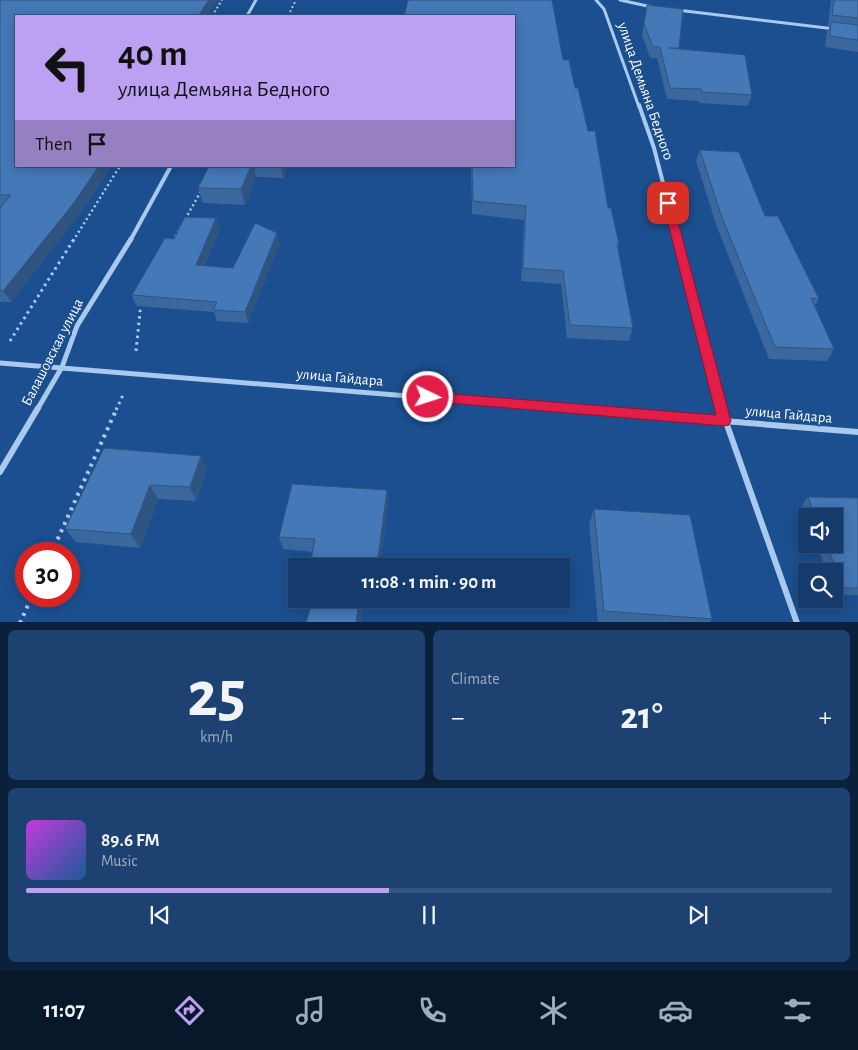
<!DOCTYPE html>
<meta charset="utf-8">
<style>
body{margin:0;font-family:"Alegreya Sans",sans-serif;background:#1d4271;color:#f1f3f6;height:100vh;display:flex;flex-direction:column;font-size:19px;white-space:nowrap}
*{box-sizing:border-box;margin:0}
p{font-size:16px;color:#9dadc1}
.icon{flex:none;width:28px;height:28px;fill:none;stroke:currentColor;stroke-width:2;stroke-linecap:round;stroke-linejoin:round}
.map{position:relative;height:622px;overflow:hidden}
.details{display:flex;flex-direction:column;gap:8px;padding:8px;background:#0b203b;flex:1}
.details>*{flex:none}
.banner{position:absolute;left:15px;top:15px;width:500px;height:152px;border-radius:0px;box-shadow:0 2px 12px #0003,0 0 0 1px #33557e;background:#bca0f2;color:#111;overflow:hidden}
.fabs{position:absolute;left:798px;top:508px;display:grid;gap:10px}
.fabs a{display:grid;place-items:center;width:45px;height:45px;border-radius:0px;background:#143b6b;box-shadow:0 2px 12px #0003,0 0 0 1px #33557e;font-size:25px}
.speed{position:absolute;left:15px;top:542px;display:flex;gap:10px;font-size:25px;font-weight:700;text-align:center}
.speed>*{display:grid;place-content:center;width:65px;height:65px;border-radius:50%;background:#143b6b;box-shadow:0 2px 12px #0003,0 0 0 1px #33557e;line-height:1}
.speed .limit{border:8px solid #d22;background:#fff;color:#111}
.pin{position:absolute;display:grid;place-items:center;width:42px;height:42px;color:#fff;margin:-21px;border-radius:10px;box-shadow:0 2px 8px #0006}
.me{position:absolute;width:55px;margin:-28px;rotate:94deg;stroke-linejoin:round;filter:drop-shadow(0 0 4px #0008)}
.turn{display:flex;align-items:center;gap:18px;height:105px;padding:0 20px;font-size:22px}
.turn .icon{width:65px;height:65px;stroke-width:2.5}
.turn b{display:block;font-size:35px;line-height:42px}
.then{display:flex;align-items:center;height:48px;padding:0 20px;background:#0003;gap:10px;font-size:19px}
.big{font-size:38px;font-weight:600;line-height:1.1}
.details .tile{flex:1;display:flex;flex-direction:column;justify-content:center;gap:8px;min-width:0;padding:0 18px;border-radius:8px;background:#1d4271}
.details .dial{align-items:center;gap:0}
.dial b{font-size:65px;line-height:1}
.song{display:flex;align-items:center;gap:15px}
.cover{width:60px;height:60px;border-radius:8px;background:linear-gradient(135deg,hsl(290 70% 55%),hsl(210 70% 35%))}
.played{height:5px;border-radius:2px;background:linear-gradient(90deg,#bca0f2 45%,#33557e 45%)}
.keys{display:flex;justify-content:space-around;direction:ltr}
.heat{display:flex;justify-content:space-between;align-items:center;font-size:28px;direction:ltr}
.details .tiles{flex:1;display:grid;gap:8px;grid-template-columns:1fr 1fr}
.tile:last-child{grid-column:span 2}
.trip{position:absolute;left:288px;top:558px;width:282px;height:50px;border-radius:0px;background:#143b6b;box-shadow:0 2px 12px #0003,0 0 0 1px #33557e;font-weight:600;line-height:50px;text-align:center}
.menu{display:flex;height:80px;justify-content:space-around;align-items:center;background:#08182b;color:#9dadc1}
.menu .icon{width:35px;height:35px}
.menu .on{color:#bca0f2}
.menu b{font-size:22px;color:#f1f3f6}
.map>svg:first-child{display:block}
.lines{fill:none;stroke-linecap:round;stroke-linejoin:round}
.path-far3{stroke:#a9c9ee;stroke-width:2;stroke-dasharray:2 2.5;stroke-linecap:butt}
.path-far2{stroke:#a9c9ee;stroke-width:2.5;stroke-dasharray:2 3;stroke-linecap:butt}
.path-far1{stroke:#a9c9ee;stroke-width:3;stroke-dasharray:2.5 4;stroke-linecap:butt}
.path{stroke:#a9c9ee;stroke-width:4;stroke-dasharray:3 5;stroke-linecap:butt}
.minor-far3{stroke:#a9c9ee;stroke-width:3}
.minor-far2{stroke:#a9c9ee;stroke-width:4}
.minor-far1{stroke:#a9c9ee;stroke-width:5}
.minor{stroke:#a9c9ee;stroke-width:6}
.wall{fill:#3a679d}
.shaded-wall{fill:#305480}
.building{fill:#4478b7;stroke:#305480}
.route{fill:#e11d48;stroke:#92132f}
.labels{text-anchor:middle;stroke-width:4;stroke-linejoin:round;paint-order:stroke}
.street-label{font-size:15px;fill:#fff;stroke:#1b4f8f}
</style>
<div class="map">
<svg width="858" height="623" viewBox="0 0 858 623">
<rect width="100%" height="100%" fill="#1b4f8f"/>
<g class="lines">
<path class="path-far3" d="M212,16L222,0
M288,16L296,0"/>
<path class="path-far2" d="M73,241L120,166
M173,241L201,191"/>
<path class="path-far1" d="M172,242L174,239
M10,341L74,239
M136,351L141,303
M116,410L123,395"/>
<path class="path" d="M51,554L117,408
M20,623L32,596"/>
<path class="minor-far3" d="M596,0L604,9L639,107
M620,0L652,7
M677,10L835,29
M247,16L256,0"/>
<path class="minor-far2" d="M639,105L654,148L678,241
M130,241L171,166"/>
<path class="minor-far1" d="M677,239L721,410
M0,363L580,410
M37,410L62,367L77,326L131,239"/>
<path class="minor" d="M564,408L858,432
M721,408L797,623
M0,472L38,408"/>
</g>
<path class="wall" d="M0,0H218L207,16H16V166H112L78,216L11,302H0V208L2,206H0Z
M408,0H552L563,60H569L575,88H578L588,131H595L608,208H611L619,244L618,249L633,328L629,341L567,338L561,284L521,281L524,220L472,214L471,166H514V16H404Z
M831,0H858V52L825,47L827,32L830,26H828Z
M647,5L679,49L752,95L748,106L699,103L698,101L667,99L657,58H650L642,35Z
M700,150L765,216L819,299L815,306L834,349L827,361L769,359L717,227L696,161Z
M209,166H288L283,178L256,177L245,205L203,203L198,188Z
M216,218L220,229L204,266L233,268L280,243L248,323L217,321L214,312L136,306L132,295Z
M104,448L207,470L196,501L158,499L140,548L76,542L65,529Z
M387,490L388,504L380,566H310L312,552L283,549L279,537Z
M808,497L858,498V595H836L834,588V571H827L816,544H834V516H806V517L802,505Z
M594,509L712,619L709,623H598L589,524Z
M304,599H363L360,623H306L310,609H307Z"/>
<path class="shaded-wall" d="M209,0H218L207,16H198Z
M99,166H112L78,216L11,302L3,291Z
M251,166H254L256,177L245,205L241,189Z
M281,166H288L283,178Z
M216,218L220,229L199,276L196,265Z
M277,233L280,243L248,323L245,312Z
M201,456L207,470L196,501L190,487Z
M150,485L158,499L140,548L131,534Z
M387,490L388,504L380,566H377Z
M359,599H363L360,623H356Z"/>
<path class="building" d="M0,0H209L198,16H16V166H99L73,204L3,291L0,290V208L11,195H0Z
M408,0H552L563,60H569L575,88H578L588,131H595L608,208H611L619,244H617L633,328L570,325L563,271L523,268L526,206L473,201L472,166H514V16H404Z
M834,0H858V18L832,15Z
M647,5L683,9L679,48H669L745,55L752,95L703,92L701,89L670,88L660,47H653L644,24Z
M831,22L858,25V40L830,36Z
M700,150L739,152L765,216H778L819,299L811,298L834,349L775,347L721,215Z
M209,166H251L241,189L198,188Z
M185,217L216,218L196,265L233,268L255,223L277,233L245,312L213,310L217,302L132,295L165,238L174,239Z
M104,448L201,456L190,487L150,485L131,534L65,529Z
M292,484L387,490L377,566H310L315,539L279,537Z
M808,497L858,498V588H844L826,544H834V516H815Z
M594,509L690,515L712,619L604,611Z
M313,599H359L356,623H306Z"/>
<path class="route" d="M668,200L673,203L731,421L729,425L724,426L424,401L422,397L424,393L428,392L716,415L663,203Z"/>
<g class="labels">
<g class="street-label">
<text transform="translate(646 91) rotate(71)" y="5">улица Демьяна Бедного</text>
<text transform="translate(52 352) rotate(-63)" y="5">Балашовская улица</text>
<text transform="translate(340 377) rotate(5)" y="5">улица Гайдара</text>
<text transform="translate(789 414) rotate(5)" y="5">улица Гайдара</text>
</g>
</g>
</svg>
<div class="fabs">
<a><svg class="icon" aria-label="sound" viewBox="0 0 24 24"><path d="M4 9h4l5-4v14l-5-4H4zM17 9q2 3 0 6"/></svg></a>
<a><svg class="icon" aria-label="search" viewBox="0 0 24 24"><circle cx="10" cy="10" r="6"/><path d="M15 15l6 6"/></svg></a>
</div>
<div class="speed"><div class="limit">30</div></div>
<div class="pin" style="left:668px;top:203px;background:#d93025"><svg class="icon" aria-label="arrive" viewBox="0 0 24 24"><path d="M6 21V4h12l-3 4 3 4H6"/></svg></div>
<svg class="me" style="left:428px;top:397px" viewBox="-20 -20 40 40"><circle r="17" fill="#e11d48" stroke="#fff" stroke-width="3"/><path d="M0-11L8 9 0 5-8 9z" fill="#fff"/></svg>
<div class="trip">11:08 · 1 min · 90 m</div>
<div class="banner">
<div class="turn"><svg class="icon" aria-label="left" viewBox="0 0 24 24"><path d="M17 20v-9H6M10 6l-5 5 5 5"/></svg><div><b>40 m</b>улица Демьяна Бедного</div></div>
<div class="then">Then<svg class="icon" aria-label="arrive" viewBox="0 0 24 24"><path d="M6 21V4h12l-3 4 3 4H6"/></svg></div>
</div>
</div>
<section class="details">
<div class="tiles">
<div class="tile dial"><b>25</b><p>km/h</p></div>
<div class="tile"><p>Climate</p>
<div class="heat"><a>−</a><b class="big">21°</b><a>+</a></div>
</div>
<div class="tile">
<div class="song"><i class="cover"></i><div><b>89.6 FM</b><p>Music</p></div></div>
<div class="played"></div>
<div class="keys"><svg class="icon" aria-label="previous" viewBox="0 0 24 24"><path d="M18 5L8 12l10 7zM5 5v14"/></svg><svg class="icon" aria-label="pause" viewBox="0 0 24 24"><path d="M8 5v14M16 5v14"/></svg><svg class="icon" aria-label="next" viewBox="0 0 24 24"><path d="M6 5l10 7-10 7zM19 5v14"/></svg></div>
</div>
</div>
</section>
<nav class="menu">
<b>11:07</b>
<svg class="icon on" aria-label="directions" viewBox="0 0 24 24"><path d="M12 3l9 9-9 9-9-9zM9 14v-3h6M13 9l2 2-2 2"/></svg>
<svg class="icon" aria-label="music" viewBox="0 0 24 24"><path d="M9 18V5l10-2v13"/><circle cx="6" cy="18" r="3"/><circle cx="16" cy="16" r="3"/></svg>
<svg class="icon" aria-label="phone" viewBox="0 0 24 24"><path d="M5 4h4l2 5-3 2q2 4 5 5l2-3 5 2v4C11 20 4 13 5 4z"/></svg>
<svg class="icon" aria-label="climate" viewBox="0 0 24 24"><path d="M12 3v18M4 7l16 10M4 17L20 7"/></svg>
<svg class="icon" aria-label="car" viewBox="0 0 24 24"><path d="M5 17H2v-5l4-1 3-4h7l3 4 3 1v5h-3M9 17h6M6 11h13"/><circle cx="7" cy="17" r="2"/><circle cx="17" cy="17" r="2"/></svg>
<svg class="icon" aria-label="filters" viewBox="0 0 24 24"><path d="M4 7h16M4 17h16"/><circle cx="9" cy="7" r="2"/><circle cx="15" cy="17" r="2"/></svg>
</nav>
